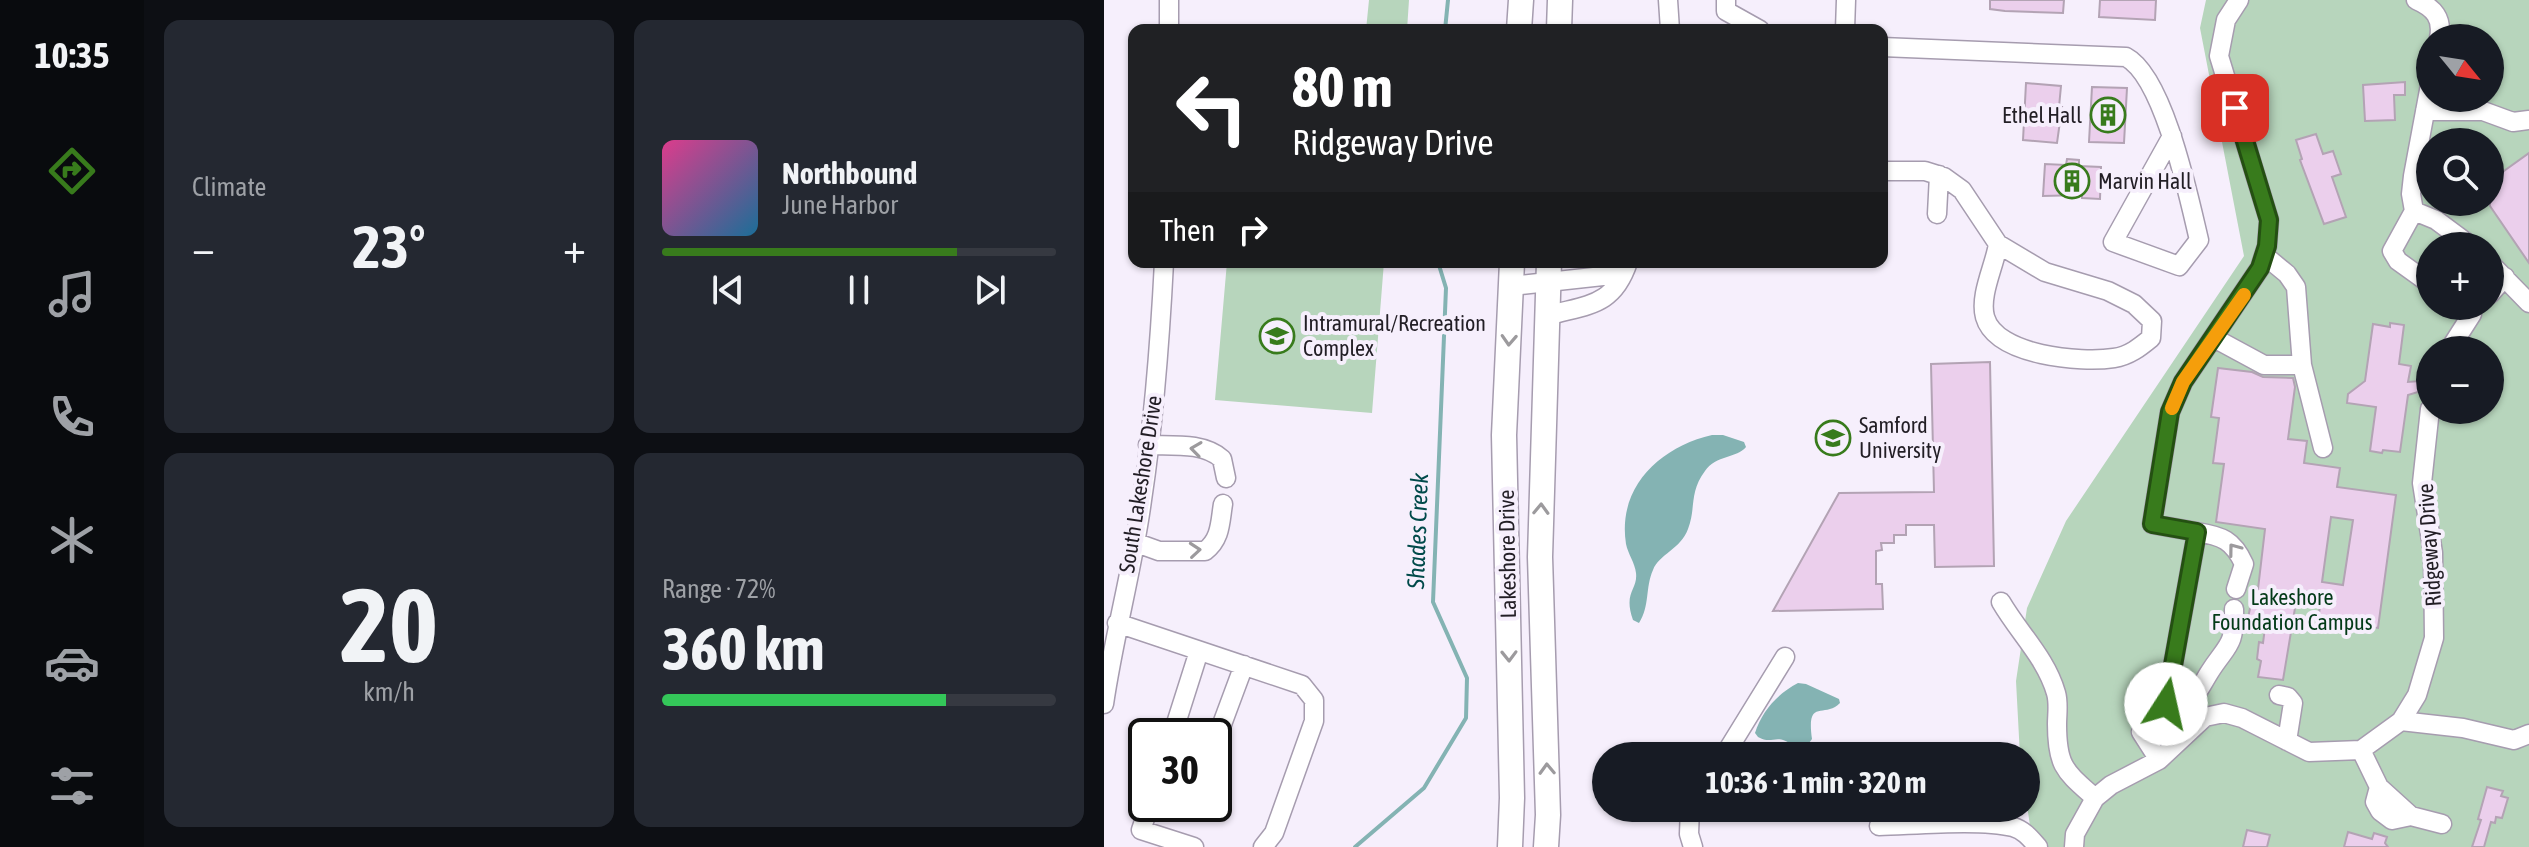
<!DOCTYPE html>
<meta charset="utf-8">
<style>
body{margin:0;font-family:"Asap Condensed",sans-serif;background:#242831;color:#f1f3f6;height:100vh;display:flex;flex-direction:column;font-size:30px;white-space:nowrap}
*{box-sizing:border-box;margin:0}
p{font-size:26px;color:#9ea1a6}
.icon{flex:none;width:44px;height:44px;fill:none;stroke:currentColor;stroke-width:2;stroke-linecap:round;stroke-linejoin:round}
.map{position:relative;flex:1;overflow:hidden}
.side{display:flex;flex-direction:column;gap:20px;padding:20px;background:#0d0f14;width:960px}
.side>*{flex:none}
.banner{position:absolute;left:24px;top:24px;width:760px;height:244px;border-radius:16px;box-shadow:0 2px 6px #0004;background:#202124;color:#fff;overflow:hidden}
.needle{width:52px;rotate:120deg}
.controls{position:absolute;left:1312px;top:24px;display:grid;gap:16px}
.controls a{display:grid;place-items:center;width:88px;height:88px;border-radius:50%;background:#171b24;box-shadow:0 2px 6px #0004;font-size:40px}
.speed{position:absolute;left:24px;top:718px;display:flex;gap:16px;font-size:40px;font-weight:700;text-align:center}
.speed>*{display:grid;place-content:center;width:104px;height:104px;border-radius:50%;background:#171b24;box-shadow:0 2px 6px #0004;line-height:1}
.speed .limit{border:4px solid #111;border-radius:12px;background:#fff;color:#111}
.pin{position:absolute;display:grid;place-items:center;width:68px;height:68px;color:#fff;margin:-34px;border-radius:16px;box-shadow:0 4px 12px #0006}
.me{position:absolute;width:88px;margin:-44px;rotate:10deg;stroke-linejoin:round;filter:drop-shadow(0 0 6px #0008)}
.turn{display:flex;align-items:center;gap:28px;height:168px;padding:0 32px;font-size:36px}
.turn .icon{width:104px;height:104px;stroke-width:2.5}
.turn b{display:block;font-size:56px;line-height:68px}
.then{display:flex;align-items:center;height:76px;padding:0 32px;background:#0003;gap:16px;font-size:30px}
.big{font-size:60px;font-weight:700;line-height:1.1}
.side .card{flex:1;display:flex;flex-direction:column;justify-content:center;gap:12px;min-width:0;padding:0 28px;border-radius:16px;background:#242831}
.side .dial{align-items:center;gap:0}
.dial b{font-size:104px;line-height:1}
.song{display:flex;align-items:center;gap:24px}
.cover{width:96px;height:96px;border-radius:12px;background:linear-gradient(135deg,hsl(330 70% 55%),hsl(200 70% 35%))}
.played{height:8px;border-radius:4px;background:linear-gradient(90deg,#387b1c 75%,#363941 75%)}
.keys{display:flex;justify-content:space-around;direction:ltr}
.heat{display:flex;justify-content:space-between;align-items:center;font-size:44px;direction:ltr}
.charge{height:12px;border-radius:6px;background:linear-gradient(90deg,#34c759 72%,#363941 0)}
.side .tiles{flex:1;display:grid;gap:20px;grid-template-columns:repeat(2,1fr)}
.trip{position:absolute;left:488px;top:742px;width:448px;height:80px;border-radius:40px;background:#171b24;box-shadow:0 2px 6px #0004;font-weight:700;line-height:80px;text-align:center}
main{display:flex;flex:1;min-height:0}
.tab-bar{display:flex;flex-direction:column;width:144px;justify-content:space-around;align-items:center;background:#090b0e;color:#9ea1a6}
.tab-bar .icon{width:56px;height:56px}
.tab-bar .on{color:#387b1c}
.tab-bar b{font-size:36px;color:#f1f3f6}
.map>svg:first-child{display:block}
.green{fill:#b7d5bc;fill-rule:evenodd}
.water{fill:#84b3b3}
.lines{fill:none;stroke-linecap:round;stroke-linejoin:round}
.stream{stroke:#84b3b3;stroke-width:4}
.building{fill:#ebcfec;stroke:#b3a3b4;stroke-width:2;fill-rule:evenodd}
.minor-casing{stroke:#a69caf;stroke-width:21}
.major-casing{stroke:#a69caf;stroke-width:27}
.minor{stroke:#fff;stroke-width:18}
.major{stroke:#fff;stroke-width:24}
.oneway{stroke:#9c9a9d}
.route-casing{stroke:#245012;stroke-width:20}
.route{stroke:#387b1c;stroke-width:14}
.slow{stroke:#f59e0b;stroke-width:14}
.labels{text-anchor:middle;stroke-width:8;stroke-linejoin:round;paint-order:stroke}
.poi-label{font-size:22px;fill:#221e25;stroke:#f6effc;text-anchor:start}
.street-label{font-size:22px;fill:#221e25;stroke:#f6effc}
.park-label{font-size:22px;fill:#033a18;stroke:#f6effc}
.water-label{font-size:24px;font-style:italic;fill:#004a4a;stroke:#f6effc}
</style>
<main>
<nav class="tab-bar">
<b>10:35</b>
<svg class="icon on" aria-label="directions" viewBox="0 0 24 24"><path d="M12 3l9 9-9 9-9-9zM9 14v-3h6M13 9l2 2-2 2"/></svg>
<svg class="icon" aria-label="music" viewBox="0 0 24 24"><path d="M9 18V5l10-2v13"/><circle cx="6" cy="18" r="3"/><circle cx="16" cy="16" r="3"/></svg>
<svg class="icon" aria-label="phone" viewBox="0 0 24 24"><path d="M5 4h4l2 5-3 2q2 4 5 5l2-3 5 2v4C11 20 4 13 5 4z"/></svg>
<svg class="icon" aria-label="climate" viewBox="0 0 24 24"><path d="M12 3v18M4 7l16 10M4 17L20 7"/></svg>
<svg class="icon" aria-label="car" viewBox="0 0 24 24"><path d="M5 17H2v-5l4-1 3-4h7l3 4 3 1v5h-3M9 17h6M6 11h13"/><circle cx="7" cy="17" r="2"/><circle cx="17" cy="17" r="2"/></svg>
<svg class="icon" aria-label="filters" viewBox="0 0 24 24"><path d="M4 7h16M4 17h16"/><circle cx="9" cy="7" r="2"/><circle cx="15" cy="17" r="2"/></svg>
</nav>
<section class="side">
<div class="tiles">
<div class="card"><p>Climate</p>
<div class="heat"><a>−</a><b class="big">23°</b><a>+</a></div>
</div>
<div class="card">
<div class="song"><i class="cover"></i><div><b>Northbound</b><p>June Harbor</p></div></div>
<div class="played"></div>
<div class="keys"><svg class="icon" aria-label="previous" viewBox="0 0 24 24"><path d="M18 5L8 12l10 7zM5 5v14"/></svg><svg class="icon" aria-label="pause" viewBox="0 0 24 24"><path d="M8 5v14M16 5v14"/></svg><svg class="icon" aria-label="next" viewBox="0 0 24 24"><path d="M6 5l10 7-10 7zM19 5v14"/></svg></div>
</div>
<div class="card dial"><b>20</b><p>km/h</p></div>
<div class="card"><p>Range · 72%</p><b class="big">360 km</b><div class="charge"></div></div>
</div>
</section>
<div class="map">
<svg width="1425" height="847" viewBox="0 0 1425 847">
<rect width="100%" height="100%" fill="#f6effc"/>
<path class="green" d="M265,0H305L303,30H262Z
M1102,0H1425V847H929L922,798V756H916L912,681L923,608L962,521L1140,256L1096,28ZM1326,38H1386V98H1326ZM1326,142H1386V202H1326ZM1326,246H1386V306H1326ZM1326,350H1386V410H1326Z
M123,262H280L268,413L111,400Z"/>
<path class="water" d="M608,435H619L640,442L642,447C633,458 612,455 601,471C585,492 592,509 584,529C577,549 555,554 549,570C541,588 546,606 535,623L529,620C519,592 534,590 532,573C531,563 524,554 522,544C513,487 556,447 608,435Z
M694,683L702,684L735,699L736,703C721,719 702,697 708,739L702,747H691C671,731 670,746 654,737L651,733C658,711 673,694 694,683Z"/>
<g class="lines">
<path class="stream" d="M341,30L344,0
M251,847L320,788L362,718L363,678L329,602L342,288L334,262"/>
</g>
<path class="building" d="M886,0H960L959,13L901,11L886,9Z
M996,0H1052L1051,20L995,17Z
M1301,82V95H1290L1291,120L1261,121L1259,85Z
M922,83L957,86L955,107H958L953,143L919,140Z
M988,87L1023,88L1020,143L985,142Z
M1212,134L1219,154L1229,151L1237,174L1228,177L1242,217L1220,224L1196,160L1198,159L1192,140Z
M1425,153V263L1386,206V181Z
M963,159L975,160V166L997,167L996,199L978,198V195L939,196L941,164L962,165Z
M1286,323L1300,325L1295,364L1307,366L1304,382L1316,381L1314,392L1304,395L1296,452L1279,450L1278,453L1266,451L1272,407L1243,403L1244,394L1261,381L1269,324L1286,327Z
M886,362L890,566L831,567L830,525H802V535H790V543H777L778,550L772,551V584H778L779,609L669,611L735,493L830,492L827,364Z
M1114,368L1148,372L1159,377L1189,378L1191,387L1184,439L1203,441L1200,463L1236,468L1233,487L1292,495L1274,628L1214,620L1218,593L1194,590L1179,680L1154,677L1157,661L1153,659L1155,642L1159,643L1162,620L1144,618L1150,589H1154L1161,529L1112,522L1120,464L1109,463L1115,418L1107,417ZM1227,517L1249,520L1239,585L1218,582Z
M1383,787L1399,791L1397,796L1404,798L1398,818L1392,817L1391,823L1387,822L1380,847H1368L1377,820L1374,819Z
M1143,830L1166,835L1163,847H1139Z
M1244,832L1268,839L1270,833L1283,837L1281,843L1284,847H1240Z"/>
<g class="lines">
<g class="minor-casing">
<path id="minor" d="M564,0L566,30
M622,0V11L656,30
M1312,0C1330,8 1339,18 1335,38
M65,30V0
M741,30L742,0
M778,47L1022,57C1060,77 1085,198 1095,240L1075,266L1009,242L1068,136
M1326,85L1309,176L1307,194L1310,211L1288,251L1294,261L1326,284
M1321,111H1379L1409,122L1425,120
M778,171H821L840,177L858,190L894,244L941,272L1004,291L1030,304L1048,321L1047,338C1036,347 1025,356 1010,358C977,363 892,356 881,317C875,295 891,265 894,244
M1310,211L1332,220L1367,246
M833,214L835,175
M1160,255L1183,274L1192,287L1198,365L1219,448
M1386,263L1425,303
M407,286L499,276L512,262
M1386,294L1401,277
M443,316C484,304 509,307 524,262
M1110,338L1160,365H1198
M1345,350L1368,314L1356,306
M44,445C68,446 99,442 118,459L122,478
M1093,532C1118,536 1129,540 1140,564L1132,589
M30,542L55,551H101C117,539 116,522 119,504
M897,602C915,633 942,658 952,693C955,703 953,715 953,724C953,767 961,771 991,798
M13,623L198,685L210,700V721L170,833L159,847
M1175,695L1184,697L1189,703L1183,741
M0,704C10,635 29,568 38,500C50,421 56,341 60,262
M1062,704C1091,703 1091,696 1105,673C1123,644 1131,648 1130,609
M1297,721L1359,728L1410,740L1425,734
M68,736L95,651
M111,743L140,665
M1257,750L1275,787L1271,802L1276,811L1288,820L1307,816L1338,824
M620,756L681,657
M1055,760L1037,732L1062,704L1093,532L1048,524L1066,412L1079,382L1156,268L1163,246L1165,220L1115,56L1122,20L1135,0
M1275,787L1307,816
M46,804L37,830L90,847
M586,808L585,834L589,847
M775,826C812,825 876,819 909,827C920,830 927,839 934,847
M970,847L971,834L991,798L1007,785L1055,760L1101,717L1120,713L1138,718L1205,752L1257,750L1297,721L1313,695L1330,638L1329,553L1318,483L1326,409"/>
</g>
<g class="major-casing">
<path id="major" d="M415,30L417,0
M455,30L456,0
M406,847L408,798L400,435L408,262
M442,847L444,815L436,557L445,262"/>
</g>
<use href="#minor" class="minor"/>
<use href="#major" class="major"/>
</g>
<defs><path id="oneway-chevron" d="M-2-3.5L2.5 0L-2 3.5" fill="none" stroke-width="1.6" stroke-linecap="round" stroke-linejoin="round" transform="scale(2)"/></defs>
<g class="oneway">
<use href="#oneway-chevron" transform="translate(405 340) rotate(93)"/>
<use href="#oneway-chevron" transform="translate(92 449) rotate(-172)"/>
<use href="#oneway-chevron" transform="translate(437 509) rotate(-88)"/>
<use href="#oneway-chevron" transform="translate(1130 549) rotate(-127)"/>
<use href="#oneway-chevron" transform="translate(91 550) rotate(-5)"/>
<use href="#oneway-chevron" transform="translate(405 656) rotate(89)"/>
<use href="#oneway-chevron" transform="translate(443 769) rotate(-92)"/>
</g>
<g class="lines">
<g class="route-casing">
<path id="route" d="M1062,704L1093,532L1048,524L1066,412L1079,382L1156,268L1163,246L1165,220L1131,108"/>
</g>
<use href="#route" class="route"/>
<path class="slow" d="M1068,408L1079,382L1140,295"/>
</g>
<defs>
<g id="building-ring" transform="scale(1.8)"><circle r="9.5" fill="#f6effc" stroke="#387b1c" stroke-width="1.5"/><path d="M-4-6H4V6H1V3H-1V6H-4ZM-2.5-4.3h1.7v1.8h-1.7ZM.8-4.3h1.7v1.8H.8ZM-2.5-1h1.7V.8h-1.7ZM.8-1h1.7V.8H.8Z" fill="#387b1c"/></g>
<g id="university-ring" transform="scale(1.8)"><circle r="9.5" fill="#f6effc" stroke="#387b1c" stroke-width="1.5"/><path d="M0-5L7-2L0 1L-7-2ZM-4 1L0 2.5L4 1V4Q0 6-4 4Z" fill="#387b1c"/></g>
</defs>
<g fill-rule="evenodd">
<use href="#building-ring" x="1004" y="115"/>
<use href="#building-ring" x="968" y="181"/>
<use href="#university-ring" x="173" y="336"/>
<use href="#university-ring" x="729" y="438"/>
</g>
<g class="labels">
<g class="poi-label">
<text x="978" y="123" text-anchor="end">Ethel Hall</text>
<text x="994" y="189">Marvin Hall</text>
<text x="199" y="331">Intramural/Recreation<tspan x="199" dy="25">Complex</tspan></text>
<text x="755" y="433">Samford<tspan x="755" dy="25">University</tspan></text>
</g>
<g class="street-label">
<text transform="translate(36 484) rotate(-81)" y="8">South Lakeshore Drive</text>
<text transform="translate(1325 545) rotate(-94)" y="8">Ridgeway Drive</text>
<text transform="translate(403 554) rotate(-91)" y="8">Lakeshore Drive</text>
</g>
<g class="park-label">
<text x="1188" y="605">Lakeshore<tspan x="1188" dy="25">Foundation Campus</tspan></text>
</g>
<g class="water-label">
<text transform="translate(314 531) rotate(-88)" y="8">Shades Creek</text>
</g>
</g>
</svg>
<div class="controls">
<a><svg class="needle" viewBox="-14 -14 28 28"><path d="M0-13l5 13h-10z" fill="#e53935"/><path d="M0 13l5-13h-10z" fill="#9ea1a6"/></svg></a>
<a><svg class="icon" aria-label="search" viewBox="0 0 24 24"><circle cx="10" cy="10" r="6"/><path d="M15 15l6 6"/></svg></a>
<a>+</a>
<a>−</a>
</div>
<div class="speed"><div class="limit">30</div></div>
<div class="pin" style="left:1131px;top:108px;background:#d93025"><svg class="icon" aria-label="arrive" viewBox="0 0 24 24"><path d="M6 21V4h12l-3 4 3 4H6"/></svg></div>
<svg class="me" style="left:1062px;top:704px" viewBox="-20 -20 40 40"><circle r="19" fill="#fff"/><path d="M0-13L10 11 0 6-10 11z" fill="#387b1c"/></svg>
<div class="trip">10:36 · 1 min · 320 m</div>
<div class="banner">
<div class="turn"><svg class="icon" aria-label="left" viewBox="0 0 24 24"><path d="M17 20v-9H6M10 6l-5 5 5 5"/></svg><div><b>80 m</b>Ridgeway Drive</div></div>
<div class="then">Then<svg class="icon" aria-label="right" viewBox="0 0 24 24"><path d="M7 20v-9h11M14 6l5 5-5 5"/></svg></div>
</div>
</div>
</main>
